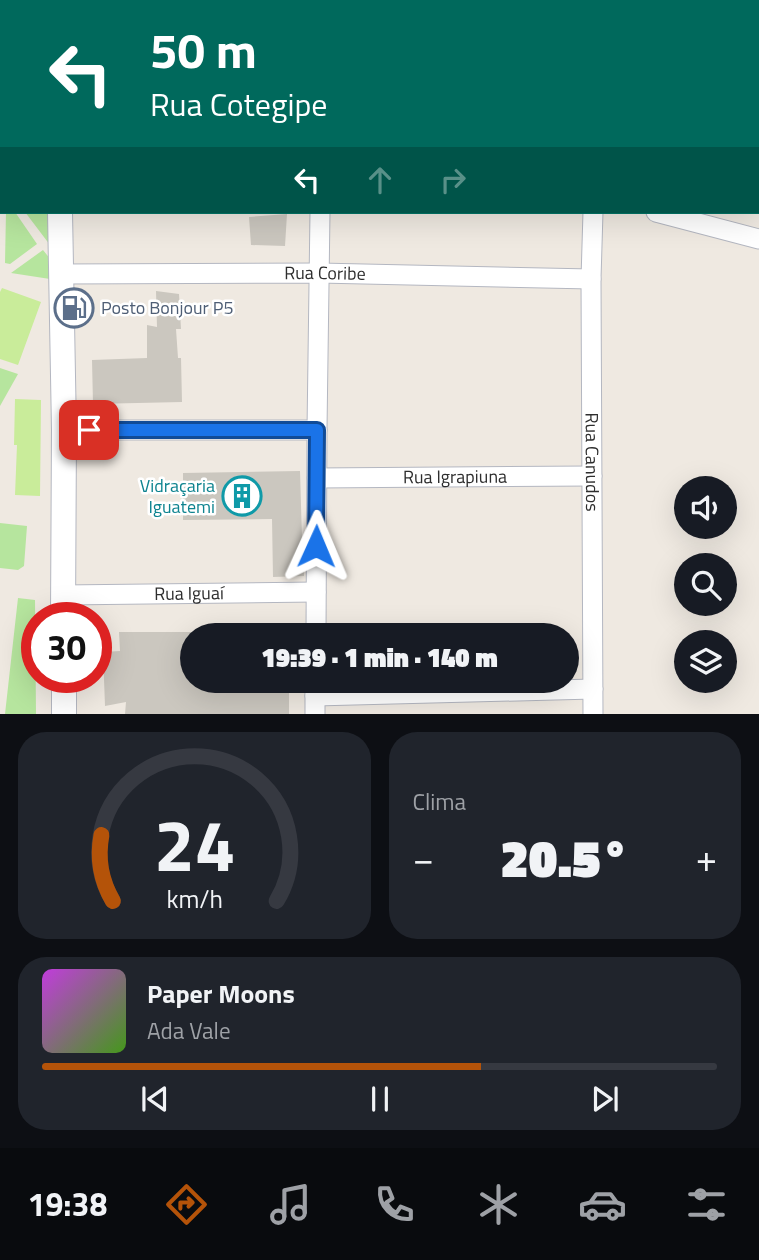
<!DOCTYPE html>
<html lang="pt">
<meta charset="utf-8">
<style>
body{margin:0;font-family:"Titillium Web",sans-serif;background:#20242c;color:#f1f3f6;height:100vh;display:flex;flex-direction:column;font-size:26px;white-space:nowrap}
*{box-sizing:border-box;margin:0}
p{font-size:23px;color:#9ea1a6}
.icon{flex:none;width:38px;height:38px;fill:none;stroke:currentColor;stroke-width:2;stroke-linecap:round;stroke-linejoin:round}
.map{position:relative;height:714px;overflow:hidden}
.panel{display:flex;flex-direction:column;gap:18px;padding:18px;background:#0d0f14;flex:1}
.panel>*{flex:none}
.hud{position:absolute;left:0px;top:0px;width:760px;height:214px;box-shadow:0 7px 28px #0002;background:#00695c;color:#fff;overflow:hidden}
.buttons{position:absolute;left:674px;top:476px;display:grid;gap:14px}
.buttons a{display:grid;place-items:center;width:63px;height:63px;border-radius:50%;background:#171b24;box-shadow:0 7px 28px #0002;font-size:35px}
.speed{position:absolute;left:21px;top:602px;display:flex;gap:14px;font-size:35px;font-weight:700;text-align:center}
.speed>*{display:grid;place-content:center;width:91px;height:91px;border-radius:50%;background:#171b24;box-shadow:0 7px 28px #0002;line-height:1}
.speed .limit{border:10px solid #d22;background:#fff;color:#111}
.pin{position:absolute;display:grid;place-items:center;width:60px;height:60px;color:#fff;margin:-30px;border-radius:14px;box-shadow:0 4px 10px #0006}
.me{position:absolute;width:77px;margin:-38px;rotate:1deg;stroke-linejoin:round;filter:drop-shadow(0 0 5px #0008)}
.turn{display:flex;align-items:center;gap:24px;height:147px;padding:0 35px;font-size:32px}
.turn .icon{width:91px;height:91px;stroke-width:2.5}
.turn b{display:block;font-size:49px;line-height:60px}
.lanes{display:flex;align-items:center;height:66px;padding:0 35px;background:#0003;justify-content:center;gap:35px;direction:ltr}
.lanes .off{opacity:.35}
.big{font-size:52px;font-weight:800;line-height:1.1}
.panel .widget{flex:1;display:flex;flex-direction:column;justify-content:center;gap:10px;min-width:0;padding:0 24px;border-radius:28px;background:#20242c}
.panel .dial{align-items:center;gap:0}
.dial svg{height:182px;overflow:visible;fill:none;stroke:#363941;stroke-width:7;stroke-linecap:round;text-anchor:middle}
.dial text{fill:#f1f3f6;stroke:none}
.song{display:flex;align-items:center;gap:21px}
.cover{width:84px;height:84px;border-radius:10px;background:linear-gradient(135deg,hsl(290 70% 55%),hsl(100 70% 35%))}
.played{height:7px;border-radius:4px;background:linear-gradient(90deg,#b45309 65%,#363941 65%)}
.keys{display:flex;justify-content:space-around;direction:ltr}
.heat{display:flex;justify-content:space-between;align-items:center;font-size:38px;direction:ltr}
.panel .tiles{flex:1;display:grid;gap:18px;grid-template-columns:1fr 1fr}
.widget:last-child{grid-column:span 2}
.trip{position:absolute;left:180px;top:623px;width:399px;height:70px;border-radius:35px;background:#171b24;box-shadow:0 7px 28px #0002;font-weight:800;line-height:70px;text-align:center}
.tab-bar{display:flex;height:112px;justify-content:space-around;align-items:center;background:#090b0e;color:#9ea1a6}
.tab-bar .icon{width:49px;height:49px}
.tab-bar .current{color:#b45309}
.tab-bar b{font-size:32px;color:#f1f3f6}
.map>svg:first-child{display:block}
.green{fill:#b6e59e}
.pitch{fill:#c9ec9a}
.building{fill:#cbc7bf}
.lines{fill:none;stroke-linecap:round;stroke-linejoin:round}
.minor-casing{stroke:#b4b7c1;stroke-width:21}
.tertiary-casing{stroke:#b4b7c1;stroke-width:26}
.minor{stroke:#fff;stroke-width:19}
.tertiary{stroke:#fff;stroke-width:24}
.route-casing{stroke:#114b97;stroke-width:18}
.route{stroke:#1a73e8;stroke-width:12}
.labels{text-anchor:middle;stroke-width:5;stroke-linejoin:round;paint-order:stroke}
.street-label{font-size:18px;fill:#2e2e2e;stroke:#fff}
.service-label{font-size:18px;fill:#4e5e75;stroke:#fff;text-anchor:start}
.culture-label{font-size:18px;fill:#0d838f;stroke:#fff;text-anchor:end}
</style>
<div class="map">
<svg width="759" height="714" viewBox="0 0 759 714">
<rect width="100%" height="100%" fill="#efe9e1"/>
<path class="green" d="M6,212H15L37,244L10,264L5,263Z
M25,212H50V245Z
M43,250L51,260L50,279L11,273Z
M0,368L18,374L0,406Z
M0,523L27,526L24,566L18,570L0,568Z
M18,598L35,600L36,714H5Z"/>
<path class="pitch" d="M2,288L41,302L18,365L0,359V292Z
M15,399L41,400L40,496L15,495L17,445H14Z"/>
<path class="building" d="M287,214L285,246L251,245L249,217Z
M156,291L179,294L181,329H176L178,358H181L182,402L93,404L92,360L147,358V325L157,327Z
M300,471L302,539H304V576L273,577L272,519L183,520V473Z
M119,632H192V681H289V714H125L126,702L105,706L103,652L120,651Z"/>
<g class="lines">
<g class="minor-casing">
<g id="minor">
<path d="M323,2V0"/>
<path d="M652,2L653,0"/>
<path id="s1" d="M593,212L591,279L593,714"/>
<path d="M656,212L759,239"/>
<path id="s2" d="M61,274L319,273L591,279"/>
<path d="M64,430H317"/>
<path id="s3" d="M317,478L592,476"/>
<path id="s4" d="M63,595L316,592"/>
<path d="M316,635L317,430L320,212"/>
<path d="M315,696L593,689"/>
<path d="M315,714V681"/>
</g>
</g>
<g class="tertiary-casing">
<path id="tertiary" d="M57,0V2
M60,212L64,430L63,618
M64,677V714"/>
</g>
<use href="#minor" class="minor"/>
<use href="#tertiary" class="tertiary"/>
</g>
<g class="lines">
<g class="route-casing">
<path id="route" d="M89,430H317L316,546"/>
</g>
<use href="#route" class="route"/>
</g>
<defs>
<g id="fuel-ring" transform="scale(2.0125)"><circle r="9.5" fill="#fff" stroke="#5c6f8a" stroke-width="1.5"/><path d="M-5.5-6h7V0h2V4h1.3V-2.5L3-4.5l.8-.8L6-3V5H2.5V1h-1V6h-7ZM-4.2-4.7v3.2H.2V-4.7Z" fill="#5c6f8a"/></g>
<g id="building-ring" transform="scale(2.0125)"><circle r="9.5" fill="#fff" stroke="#0f9aa8" stroke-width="1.5"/><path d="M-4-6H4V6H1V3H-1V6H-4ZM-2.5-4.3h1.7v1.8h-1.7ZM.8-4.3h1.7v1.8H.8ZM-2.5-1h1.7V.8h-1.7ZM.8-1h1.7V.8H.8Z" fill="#0f9aa8"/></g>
</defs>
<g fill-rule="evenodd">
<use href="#fuel-ring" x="74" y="308"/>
<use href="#building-ring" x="242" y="496"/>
</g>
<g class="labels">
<g class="street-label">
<text dy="6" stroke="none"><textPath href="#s2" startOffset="264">Rua Coribe</textPath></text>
<text dy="6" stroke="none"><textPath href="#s1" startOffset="250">Rua Canudos</textPath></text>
<text dy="6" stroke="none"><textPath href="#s3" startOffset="138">Rua Igrapiuna</textPath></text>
<text dy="6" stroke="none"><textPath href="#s4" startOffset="126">Rua Iguaí</textPath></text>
</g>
<g class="service-label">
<text x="101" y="314">Posto Bonjour P5</text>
</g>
<g class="culture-label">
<text x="215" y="492">Vidraçaria<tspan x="215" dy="21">Iguatemi</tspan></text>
</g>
</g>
</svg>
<div class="buttons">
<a><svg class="icon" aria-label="sound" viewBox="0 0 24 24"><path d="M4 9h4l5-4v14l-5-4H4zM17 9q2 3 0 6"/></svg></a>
<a><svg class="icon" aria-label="search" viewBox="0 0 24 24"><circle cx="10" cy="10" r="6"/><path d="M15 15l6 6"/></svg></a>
<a><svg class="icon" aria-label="layers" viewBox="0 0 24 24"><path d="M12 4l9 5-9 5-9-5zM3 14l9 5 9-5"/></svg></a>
</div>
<div class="speed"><div class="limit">30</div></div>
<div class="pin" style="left:89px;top:430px;background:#d93025"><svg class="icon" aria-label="arrive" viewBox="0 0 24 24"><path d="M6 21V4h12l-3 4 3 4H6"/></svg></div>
<svg class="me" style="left:316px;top:546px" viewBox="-20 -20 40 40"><path d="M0-17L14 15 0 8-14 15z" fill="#1a73e8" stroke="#fff" stroke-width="4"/></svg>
<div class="trip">19:39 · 1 min · 140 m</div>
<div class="hud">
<div class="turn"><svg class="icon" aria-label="left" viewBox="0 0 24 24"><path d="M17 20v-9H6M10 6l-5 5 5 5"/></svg><div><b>50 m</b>Rua Cotegipe</div></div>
<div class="lanes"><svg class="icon" aria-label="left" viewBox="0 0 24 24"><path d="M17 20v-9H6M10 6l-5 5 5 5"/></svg><svg class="icon off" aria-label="ahead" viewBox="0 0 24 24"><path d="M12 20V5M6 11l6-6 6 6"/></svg><svg class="icon off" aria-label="right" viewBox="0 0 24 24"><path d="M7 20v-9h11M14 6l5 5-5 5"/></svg></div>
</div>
</div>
<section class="panel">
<div class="tiles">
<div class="widget dial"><svg viewBox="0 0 100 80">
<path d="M14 69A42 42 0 1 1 86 69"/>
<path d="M14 69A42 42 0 0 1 9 40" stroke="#b45309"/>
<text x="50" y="56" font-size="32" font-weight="700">24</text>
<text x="50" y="72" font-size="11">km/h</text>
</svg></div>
<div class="widget"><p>Clima</p>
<div class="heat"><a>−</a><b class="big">20.5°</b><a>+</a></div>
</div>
<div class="widget">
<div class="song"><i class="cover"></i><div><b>Paper Moons</b><p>Ada Vale</p></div></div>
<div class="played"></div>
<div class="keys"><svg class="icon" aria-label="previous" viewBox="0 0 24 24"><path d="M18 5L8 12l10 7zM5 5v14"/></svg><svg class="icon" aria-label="pause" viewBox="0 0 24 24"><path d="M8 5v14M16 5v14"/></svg><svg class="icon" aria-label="next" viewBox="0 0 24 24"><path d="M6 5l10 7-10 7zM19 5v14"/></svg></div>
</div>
</div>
</section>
<nav class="tab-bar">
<b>19:38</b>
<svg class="icon current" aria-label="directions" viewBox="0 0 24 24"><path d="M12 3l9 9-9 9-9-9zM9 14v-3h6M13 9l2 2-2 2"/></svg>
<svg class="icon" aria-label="music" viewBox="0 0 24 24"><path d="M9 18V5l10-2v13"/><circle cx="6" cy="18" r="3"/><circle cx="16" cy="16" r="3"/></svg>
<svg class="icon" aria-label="phone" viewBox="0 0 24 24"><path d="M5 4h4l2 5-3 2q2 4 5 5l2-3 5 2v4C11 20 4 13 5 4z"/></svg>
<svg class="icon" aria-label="climate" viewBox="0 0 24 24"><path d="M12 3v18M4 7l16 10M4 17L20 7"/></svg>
<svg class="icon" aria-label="car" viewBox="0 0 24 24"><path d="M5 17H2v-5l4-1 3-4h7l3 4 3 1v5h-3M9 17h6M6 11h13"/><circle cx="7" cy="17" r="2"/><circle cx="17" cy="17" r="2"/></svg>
<svg class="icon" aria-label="filters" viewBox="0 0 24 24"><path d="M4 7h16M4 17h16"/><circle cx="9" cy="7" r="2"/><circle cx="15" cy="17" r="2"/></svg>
</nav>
